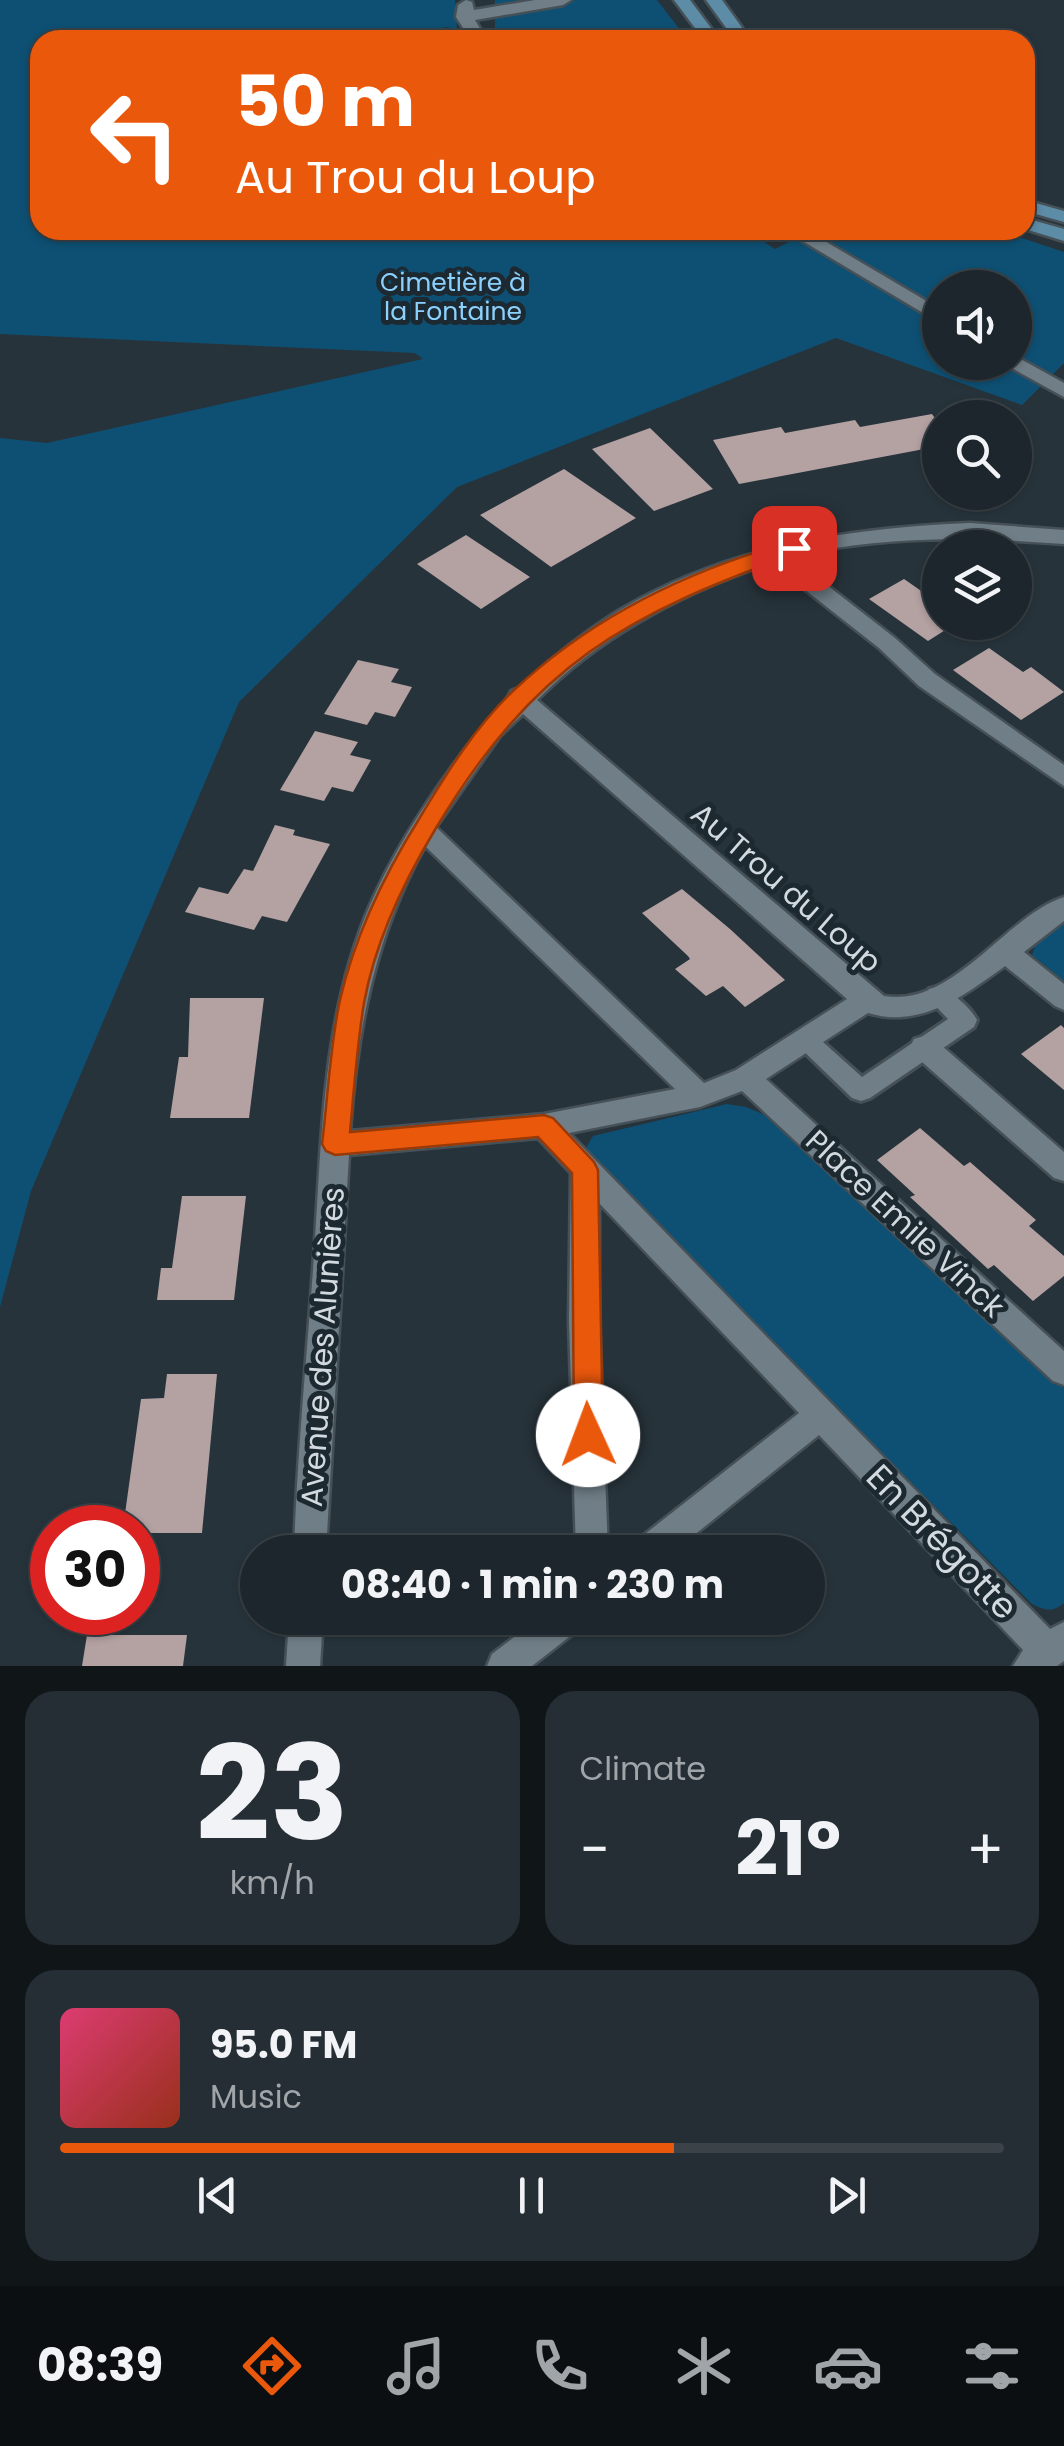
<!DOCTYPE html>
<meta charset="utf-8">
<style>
body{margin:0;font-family:Poppins,sans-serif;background:#252e34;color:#f1f3f6;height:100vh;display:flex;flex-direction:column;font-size:38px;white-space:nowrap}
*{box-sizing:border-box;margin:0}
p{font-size:32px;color:#a0a5a9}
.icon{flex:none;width:55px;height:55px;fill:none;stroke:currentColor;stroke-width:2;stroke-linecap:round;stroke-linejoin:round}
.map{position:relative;height:1666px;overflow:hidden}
.drawer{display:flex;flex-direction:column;gap:25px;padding:25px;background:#101518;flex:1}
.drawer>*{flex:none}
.guide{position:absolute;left:30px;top:30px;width:1005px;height:210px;border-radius:30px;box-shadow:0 2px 8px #0004,0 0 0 2px #3b4348;background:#ea580c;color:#fff;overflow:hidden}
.buttons{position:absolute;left:922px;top:270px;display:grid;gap:20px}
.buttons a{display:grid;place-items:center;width:110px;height:110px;border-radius:50%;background:#1d262c;box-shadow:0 2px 8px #0004,0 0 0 2px #3b4348;font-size:50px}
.speed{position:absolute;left:30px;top:1505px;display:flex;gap:20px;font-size:50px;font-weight:700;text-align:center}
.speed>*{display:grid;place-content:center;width:130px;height:130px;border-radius:50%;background:#1d262c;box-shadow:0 2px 8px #0004,0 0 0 2px #3b4348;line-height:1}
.speed .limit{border:15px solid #d22;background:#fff;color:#111}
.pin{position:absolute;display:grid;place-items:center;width:85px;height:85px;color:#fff;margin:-42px;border-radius:20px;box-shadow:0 5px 15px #0006}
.me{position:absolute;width:110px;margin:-55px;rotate:358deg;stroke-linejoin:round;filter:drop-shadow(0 0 8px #0008)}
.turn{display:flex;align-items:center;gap:35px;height:210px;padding:0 40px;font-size:45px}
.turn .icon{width:130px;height:130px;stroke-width:2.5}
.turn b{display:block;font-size:70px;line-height:85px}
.big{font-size:75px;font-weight:700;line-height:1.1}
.drawer .tile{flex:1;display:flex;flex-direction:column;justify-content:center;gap:15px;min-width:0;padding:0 35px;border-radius:30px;background:#252e34}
.drawer .dial{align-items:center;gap:0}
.dial b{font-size:130px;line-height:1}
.song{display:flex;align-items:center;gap:30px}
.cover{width:120px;height:120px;border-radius:15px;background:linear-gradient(135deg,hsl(340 70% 55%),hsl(10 70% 35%))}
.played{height:10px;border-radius:5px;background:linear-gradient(90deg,#ea580c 65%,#3b4348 65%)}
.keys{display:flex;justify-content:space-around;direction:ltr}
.heat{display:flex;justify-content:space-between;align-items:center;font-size:55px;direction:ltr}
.drawer .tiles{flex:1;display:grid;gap:25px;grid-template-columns:1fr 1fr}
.tile:last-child{grid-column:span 2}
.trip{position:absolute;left:240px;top:1535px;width:585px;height:100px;border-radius:50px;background:#1d262c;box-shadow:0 2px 8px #0004,0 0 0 2px #3b4348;font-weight:700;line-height:100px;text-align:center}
.dock{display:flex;height:160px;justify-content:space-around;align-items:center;background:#0c0f12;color:#a0a5a9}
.dock .icon{width:70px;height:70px}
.dock .current{color:#ea580c}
.dock b{font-size:45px;color:#f1f3f6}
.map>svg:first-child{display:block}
.green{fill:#0e5073;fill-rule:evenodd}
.building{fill:#b4a1a2}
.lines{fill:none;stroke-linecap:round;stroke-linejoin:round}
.service-casing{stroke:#465057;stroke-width:6}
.pedestrian-casing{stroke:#465057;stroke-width:5}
.minor-casing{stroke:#465057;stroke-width:5}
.secondary-casing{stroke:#465057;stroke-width:5}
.service{fill:#707e87;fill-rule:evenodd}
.pedestrian{fill:#707e87;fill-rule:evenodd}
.minor{fill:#707e87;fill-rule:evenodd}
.secondary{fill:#5d8ca6;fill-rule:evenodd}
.route{fill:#ea580c;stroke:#983908;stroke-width:2.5}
.labels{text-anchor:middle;stroke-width:10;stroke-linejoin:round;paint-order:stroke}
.far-park-label{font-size:25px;fill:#8cd0fd;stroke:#1d2931}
.street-label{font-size:30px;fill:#d2d9df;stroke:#1d2931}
.near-street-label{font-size:35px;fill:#d2d9df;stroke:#1d2931}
</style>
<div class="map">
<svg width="1064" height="1666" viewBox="0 0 1064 1666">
<rect width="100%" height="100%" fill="#27333b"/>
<path class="green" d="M0,0H455L457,29L445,27L437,32L448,40H40V230H746L775,249L813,230H998L1064,252V363L1022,405L836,338L457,487L239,702L31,1191L0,1307V438L47,443L423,359L415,353L0,334ZM940,288H1015V362H940Z
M495,0H657L688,40H502L495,34Z
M1064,922V981L1032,955L1037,941Z
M727,1104L746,1107L770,1117L1064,1388V1603C1052,1613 1045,1610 1032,1604L588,1158L587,1146L593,1136Z"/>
<path class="building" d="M932,414L940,425V446L739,484L713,440L781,427L785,433L855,420L860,427Z
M650,428L713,489L654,511L592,449Z
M564,469L636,518L551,567L480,515Z
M466,535L530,577L481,609L417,564Z
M904,579L940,604V622H958L928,641L869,599Z
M989,648L1023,672L1031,667L1064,692L1021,720L953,670Z
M358,660L399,669L391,682L412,687L395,717L375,712L367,725L324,714Z
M315,731L358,742L350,755L371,760L353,792L332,787L324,801L280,790Z
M275,825L295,830L293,835L330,844L287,922L262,916L254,930L185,912L199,887L228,894L244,869L253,871Z
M682,889L730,929L785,980L745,1007L723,986L706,996L675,969L690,959L688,956L642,913Z
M190,998H264L249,1118H170L179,1057H188Z
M1061,1025L1064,1028V1090L1021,1054Z
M920,1128L964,1166L970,1162L1036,1220L1029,1226L1064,1256V1276L1033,1301L994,1265L988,1269L910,1197L915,1195L877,1160Z
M182,1196H246L234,1300H157L161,1268H172Z
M167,1374H217L202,1533H138V1528H123L141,1399L164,1398Z
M87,1635H187L183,1666H82Z"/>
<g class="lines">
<g class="service-casing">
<path id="service" d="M938,987C952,991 970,1007 977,1020L974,1027L870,1098L861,1101L852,1098L792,1040L795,1033L804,1030L813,1033L862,1077L948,1019L926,996L929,989Z"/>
</g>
<g class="pedestrian-casing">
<path id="pedestrian" d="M924,1036L934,1039L1064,1152V1181L1054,1178L914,1055L910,1047L914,1039Z"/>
</g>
<g class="minor-casing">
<path id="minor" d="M535,0H571L563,5L475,20L487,40H471L456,17L458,5L466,0L472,2L474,10Z
M784,230H806L940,309V323Z
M1015,356L1064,383V397L1008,366L1005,362H1015Z
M970,523L1064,530V544C971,537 882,535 791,557L895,638L935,674L1064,765V786L919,686L879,648L771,563C683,592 603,634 537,700L884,996C953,1008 1005,916 1064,897V921L1024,952L1064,984V1010L1055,1006L1005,966C964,996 920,1029 868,1013L766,1079L1064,1351V1385L1053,1381L742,1091L700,1107L569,1133L1050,1629L1064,1622V1661L1057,1666H1013L1023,1650L819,1435L673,1552H632L636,1541L799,1413L599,1203V1321L608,1552H576L569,1321L571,1173L538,1138L349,1155L326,1552H294C297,1454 307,1355 314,1256C322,1137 322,1016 370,905C395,848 428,798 465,749C479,730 502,711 511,691C528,686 538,669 552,659C573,642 597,624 620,610C728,546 847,528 970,523ZM523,714L847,999L736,1070L704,1083L436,827L500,736ZM425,846L675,1089L544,1114L350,1131C357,1030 375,936 425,846Z
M289,1618H323L320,1666H286Z
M539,1618H583L578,1630L532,1666H487L492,1654Z"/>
</g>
<g class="secondary-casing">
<path id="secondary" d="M674,0H690L720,40H704Z
M706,0H722L751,40H735Z
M1025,200L1064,211V222L1025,211Z
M1025,218L1064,229V241L1025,229Z"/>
</g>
<use href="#service" class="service"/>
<use href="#pedestrian" class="pedestrian"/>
<use href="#minor" class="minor"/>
<use href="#secondary" class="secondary"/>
</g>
<path class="route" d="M794,541L801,543V552C625,614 534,665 436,828C404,881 375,942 364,1003C357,1045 354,1089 350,1132L544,1115L553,1118L594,1162L598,1170L603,1435L598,1444L588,1448L578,1444L574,1435L572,1173L538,1137L335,1155L326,1151L322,1144C328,1096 330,1046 340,1000C355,935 384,875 419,819C446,774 475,727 514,690C592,617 691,569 794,541Z"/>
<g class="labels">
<g class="far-park-label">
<text x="453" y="291">Cimetière à<tspan x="453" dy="29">la Fontaine</tspan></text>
</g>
<g class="street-label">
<text transform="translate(786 888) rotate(41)" y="10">Au Trou du Loup</text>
<text transform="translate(905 1224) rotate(43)" y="10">Place Emile Vinck</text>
<text transform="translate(323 1347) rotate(-86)" y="10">Avenue des Alunières</text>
</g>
<g class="near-street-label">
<text transform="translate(942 1542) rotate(46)" y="12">En Brégotte</text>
</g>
</g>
</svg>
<div class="buttons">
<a><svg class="icon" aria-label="sound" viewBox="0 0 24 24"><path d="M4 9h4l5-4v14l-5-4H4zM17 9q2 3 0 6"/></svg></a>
<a><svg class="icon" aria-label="search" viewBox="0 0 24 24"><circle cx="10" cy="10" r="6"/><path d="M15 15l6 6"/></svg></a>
<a><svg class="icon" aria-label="layers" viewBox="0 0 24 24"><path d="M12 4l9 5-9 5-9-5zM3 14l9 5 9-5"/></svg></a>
</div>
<div class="speed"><div class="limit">30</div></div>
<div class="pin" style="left:794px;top:548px;background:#d93025"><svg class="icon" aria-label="arrive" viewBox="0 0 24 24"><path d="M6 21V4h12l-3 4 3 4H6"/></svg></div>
<svg class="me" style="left:588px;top:1435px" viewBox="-20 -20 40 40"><circle r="19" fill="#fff"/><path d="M0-13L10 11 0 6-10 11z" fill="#ea580c"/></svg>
<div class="trip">08:40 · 1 min · 230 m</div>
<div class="guide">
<div class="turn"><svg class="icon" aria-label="left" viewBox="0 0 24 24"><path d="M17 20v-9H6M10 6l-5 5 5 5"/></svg><div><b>50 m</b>Au Trou du Loup</div></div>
</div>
</div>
<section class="drawer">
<div class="tiles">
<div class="tile dial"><b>23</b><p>km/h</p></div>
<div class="tile"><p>Climate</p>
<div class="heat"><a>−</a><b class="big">21°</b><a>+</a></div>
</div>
<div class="tile">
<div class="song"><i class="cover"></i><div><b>95.0 FM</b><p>Music</p></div></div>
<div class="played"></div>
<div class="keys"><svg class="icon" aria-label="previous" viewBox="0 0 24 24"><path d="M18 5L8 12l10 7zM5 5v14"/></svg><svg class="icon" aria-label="pause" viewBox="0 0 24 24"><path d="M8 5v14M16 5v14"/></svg><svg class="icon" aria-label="next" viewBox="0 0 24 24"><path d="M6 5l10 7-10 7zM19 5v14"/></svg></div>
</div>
</div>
</section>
<nav class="dock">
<b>08:39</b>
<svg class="icon current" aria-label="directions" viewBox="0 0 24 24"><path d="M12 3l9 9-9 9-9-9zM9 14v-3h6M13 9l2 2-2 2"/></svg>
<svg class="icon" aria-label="music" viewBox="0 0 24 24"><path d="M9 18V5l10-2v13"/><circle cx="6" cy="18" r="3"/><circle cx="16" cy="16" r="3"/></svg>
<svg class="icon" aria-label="phone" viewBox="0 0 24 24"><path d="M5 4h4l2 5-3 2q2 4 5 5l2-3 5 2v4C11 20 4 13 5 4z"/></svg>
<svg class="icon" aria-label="climate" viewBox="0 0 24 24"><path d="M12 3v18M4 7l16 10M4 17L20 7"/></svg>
<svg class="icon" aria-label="car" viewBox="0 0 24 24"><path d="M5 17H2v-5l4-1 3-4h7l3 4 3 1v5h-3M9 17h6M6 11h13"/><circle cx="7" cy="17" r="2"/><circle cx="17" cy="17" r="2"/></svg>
<svg class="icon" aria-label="filters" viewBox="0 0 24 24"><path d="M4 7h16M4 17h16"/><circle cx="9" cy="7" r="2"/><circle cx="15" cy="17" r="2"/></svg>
</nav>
